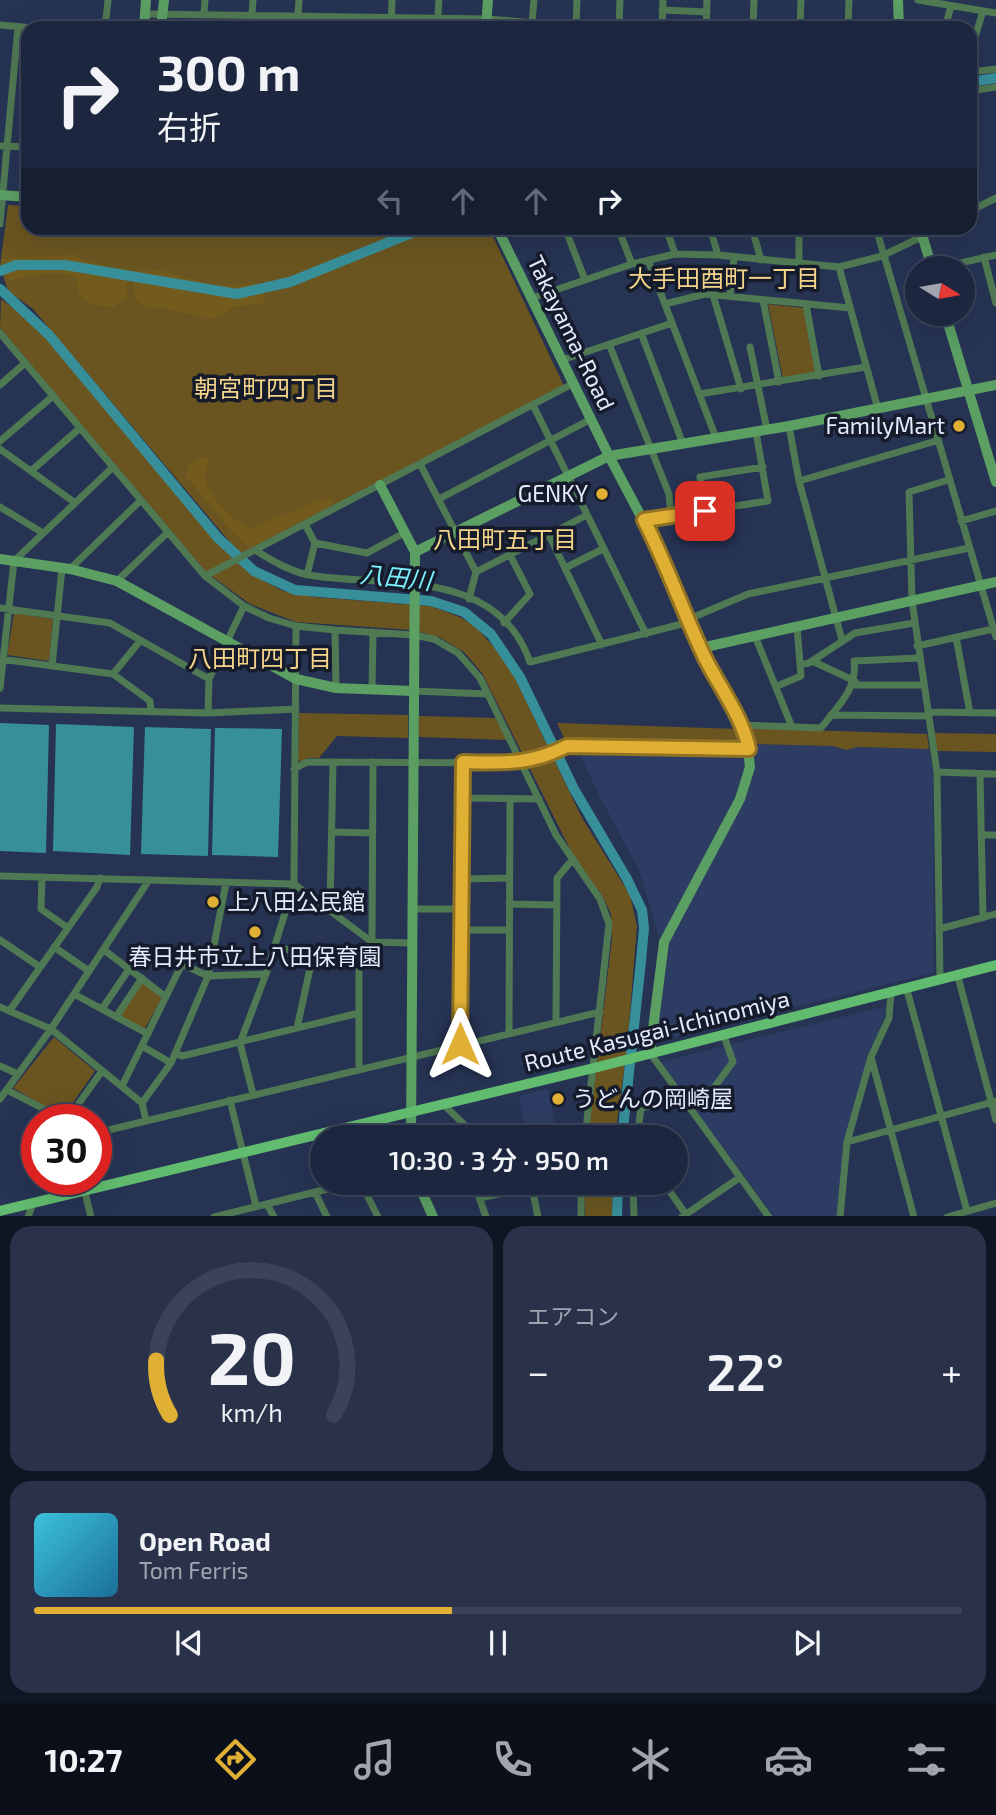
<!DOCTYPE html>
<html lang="ja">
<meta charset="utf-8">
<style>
body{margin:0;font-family:"Exo 2","Noto Sans JP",sans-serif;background:#293249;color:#f1f3f6;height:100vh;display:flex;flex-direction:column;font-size:26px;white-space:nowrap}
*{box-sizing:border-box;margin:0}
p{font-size:23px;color:#a0a5b0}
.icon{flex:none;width:38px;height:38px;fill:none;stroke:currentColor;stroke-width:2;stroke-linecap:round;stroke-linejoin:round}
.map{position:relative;height:1216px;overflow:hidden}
.sheet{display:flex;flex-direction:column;gap:10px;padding:10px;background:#0f1522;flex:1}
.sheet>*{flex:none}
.top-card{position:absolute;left:21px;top:21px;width:956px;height:214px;border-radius:21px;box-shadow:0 7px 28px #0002,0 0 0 2px #3a4358;background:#1c263e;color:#f1f3f6;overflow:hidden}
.needle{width:46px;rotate:101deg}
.fabs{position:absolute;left:905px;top:256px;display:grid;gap:14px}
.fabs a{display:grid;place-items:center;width:70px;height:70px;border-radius:50%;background:#1c263e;box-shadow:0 7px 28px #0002,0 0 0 2px #3a4358;font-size:35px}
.speed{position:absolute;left:21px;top:1104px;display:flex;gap:14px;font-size:35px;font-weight:700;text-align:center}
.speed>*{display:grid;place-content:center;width:91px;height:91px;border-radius:50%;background:#1c263e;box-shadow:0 7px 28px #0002,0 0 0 2px #3a4358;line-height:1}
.speed .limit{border:10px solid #d22;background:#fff;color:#111}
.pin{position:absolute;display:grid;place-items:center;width:60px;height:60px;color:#fff;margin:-30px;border-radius:14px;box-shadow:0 4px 10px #0006}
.me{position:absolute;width:77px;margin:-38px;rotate:0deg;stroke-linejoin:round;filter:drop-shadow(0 0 5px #0008)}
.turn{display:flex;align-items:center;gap:24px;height:147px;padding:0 21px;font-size:32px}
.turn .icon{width:91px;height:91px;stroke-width:2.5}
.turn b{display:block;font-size:49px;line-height:60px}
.lanes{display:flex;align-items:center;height:66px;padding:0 21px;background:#0003;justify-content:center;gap:35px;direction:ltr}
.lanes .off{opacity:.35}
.big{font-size:52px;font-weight:600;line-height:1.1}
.sheet .card{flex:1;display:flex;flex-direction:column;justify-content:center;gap:10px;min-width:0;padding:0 24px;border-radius:21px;background:#293249}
.sheet .dial{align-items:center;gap:0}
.dial svg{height:182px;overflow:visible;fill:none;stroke:#3a4358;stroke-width:7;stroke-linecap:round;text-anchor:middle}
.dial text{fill:#f1f3f6;stroke:none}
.song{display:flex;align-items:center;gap:21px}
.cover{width:84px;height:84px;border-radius:10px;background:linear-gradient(135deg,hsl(190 70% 55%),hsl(200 70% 35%))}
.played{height:7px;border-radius:4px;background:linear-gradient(90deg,#dfb034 45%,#3a4358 45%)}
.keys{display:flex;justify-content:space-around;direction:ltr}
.heat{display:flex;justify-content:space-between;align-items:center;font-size:38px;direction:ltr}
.sheet .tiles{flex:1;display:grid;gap:10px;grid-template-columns:1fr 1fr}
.card:last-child{grid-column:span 2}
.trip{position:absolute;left:310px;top:1125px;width:378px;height:70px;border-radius:35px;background:#1c263e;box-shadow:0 7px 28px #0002,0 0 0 2px #3a4358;font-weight:600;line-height:70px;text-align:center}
.menu{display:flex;height:112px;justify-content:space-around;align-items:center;background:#0b0f19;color:#a0a5b0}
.menu .icon{width:49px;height:49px}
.menu .current{color:#dfb034}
.menu b{font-size:32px;color:#f1f3f6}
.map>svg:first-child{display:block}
.built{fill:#2d3c62}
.green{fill:#6a5521}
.forest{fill:#735b1d}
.water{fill:#378f9a}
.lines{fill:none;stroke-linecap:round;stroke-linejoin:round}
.river{stroke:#378f9a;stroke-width:10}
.street{stroke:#4f7953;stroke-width:7}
.secondary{stroke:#5b9f63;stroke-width:10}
.primary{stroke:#62bc6f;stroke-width:10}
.route-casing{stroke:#917222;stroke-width:18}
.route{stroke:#dfb034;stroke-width:12}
.poi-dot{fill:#dfb034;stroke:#151b2a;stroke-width:2.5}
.labels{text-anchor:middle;stroke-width:7;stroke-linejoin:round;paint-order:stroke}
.street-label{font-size:23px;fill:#e4ebfc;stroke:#151b2a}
.poi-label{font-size:23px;fill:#e4ebfc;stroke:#151b2a;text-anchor:end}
.neighbourhood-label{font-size:24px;fill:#f4d48a;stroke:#151b2a}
.water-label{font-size:24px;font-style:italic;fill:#7aeffe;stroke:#151b2a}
</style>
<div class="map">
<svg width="996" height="1217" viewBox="0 0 996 1217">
<rect width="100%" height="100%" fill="#263353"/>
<path class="built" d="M752,744L832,746L847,750L857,747L929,749L933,772L934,970L932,973L659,1041L656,1037L666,946L747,793L753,767Z
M580,748L744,751L745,769L737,796L660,940L640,872L602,801L578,751Z
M887,1006L845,1142L837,1216H774L662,1065L663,1061Z
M548,1089L556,1130L526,1137L519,1096Z"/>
<path class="green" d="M8,205L28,206V228H390L392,231L402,228H489L564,386L240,554L33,309L8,291L0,266Z
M1,299L33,322L229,554L264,581L283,591L314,597L430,606L460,617L476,627L508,663L582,818L630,895L637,926L627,1049L615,1137H588L612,939L611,914L603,897L573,855L482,673L464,652L439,637L412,630L296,622L250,604L206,572L0,328Z
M768,304L804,308L816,374L783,379Z
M14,613L53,619L49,661L7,655Z
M299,713L408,715V738L337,736L319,758H307L302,762L298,760Z
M419,716L497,718L508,740L419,737Z
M557,723L739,729L743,744L566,742Z
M750,728L927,734L929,749L857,747L847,750L832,746L752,744Z
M935,733L996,734V752L936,751Z
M142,982L162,998L144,1030L120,1016Z
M54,1037L95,1071L63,1117L13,1088Z
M584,1183H612L613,1216H585Z"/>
<path class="forest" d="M72,255L109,268L126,269L127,296L115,307L91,305L79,294L77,278C61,268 27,276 9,281L4,274L2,259Z
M159,270L212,285L260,284L266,303L232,307L223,315L211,319L163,308L144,307L134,296L135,271Z
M197,458H208C209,464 206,468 205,474C204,495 234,522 251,528L325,498L332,500V505L250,548L234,534L185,475L190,463Z"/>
<path class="water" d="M0,723L49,725L46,853L0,851Z
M56,724L134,727L130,855L53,851Z
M145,727L211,729L208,856L141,854Z
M215,728L282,729L278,857L212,855Z"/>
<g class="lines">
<path class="river" d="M970,82L996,78
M0,271L16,265H65L237,294L290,282L424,228
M0,289L49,335L218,538L254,571L295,590L431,601L464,612L491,634L520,677L574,789L627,879L642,910L644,928L641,961L622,1138
M617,1217L618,1183"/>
<path class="street" d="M918,0L996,13
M662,10L707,12
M145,14L487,19L576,26
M532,22L534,0
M0,25L33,28
M576,27L577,0
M105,28L108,0
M203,28L205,0
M251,28L253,0
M297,28L299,0
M391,28L392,0
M437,28L439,0
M619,28L620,0
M662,28L663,0
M706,28L707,0
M753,28L754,0
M800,28L801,0
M848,28L849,0
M945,28L951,6
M970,53L983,11
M970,72L996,69
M970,91L996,87
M0,146L28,147
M970,211L996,198
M0,224L18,27
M395,228H397
M565,228L585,280
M618,228L632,264
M666,228L675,254
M710,228L718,255
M752,228L761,260
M876,228L996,637
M984,257L996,303
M648,260L716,438
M799,263V228
M839,267L878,409
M938,268L996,255
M713,295L741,389
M730,296L734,257
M532,298L632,264L675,254L718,255L839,267L882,256L940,228
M763,300L779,382
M665,304L705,294L850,308
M806,304L819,376
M0,333L205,576L244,606L269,618L296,626L335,630L414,635L434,639L458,653L480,678L556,835L600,899L609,924L585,1138
M641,333L683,444
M609,344L669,494L671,516
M750,347L767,430
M562,360L672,323
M0,385L25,363
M699,394L866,367
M533,405L646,634
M789,426L799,481L842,640
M0,441L53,396
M0,449L74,502
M420,464L476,572L469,599
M31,471L80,428
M799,481L936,441
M439,499L591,419
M0,507L43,533
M705,511L700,477L763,467
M644,520L768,501L756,432
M961,521L996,511
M305,524L315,543L307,575
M549,535L602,645
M315,543L367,553L404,533
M255,550C271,560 289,571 309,575C384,588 497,566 530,662L690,622
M565,568L603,549
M70,569L141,500
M476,572L587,515
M205,576L574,383
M117,581L168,532
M0,608L110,623L209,679
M689,619L748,594L969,548
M504,623L530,594L510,555
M335,630L336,688
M755,636L792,727
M956,637L970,713
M917,646L993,629
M0,659L113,674L150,701L151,712
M812,661L855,681
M800,665L809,663L855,633L914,623
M52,666L62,568
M113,674L140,641
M854,685H922
M777,686L801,676L797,627
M0,688L14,561L113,467
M372,690L373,632
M413,691L488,694
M0,708L208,713L296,709
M928,712L996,713
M208,713L209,679L244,606
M831,715L929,716
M742,725L821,728C837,707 858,689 854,661L918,658
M294,769L307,762L522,763L546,757L567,746L749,749
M937,772L996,774
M980,774L983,918
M463,798L539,799
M333,832L372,833
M981,835H996
M0,876L294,884L372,942L412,943
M42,877L41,909L68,928
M462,879L509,878
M509,904L557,905
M330,909L333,762
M411,909H462
M939,929L996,914
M461,930H509
M0,940L40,967
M372,942L373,762
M54,947L89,971
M274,947L359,964
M104,950L166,997
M958,977L996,1120
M940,980L937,772L912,601L909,492L948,480
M907,990L967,1211
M74,994L148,1034
M0,1007L51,1029L142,1103L146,1120
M102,1009L129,969
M10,1010L97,887L100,878
M116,1017L142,978
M556,1022L557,878L573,859
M297,1028L313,955
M509,1033L510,799
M460,1044L463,762
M142,1046L171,1063
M175,1053L182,1056L359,1013
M650,1053L769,1217
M871,1057L914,1217
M0,1066L18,1074
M359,1069V964L373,942
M122,1086L182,964L208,976L266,974
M7,1090L65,1120
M253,1094L240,1043L266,974L294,884L296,626
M0,1099L51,1029L149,880
M230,1100L256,1206
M142,1103L171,1063L208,976L226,883
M444,1105L478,1138
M67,1120L102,1071
M96,1133L600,1012
M541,1138L587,1127
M637,1138L641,1108L713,1089L733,1062L724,1036
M847,1142L996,1101
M82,1180L91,1217
M361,1183L378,1217
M474,1183L486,1217
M581,1183V1217
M633,1183L634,1217
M664,1183L687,1216
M532,1187L538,1217
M315,1192L327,1217
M480,1198L549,1183
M267,1204L274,1217
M28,1217L33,1203
M214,1217L352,1183
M682,1217L739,1178
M840,1217L847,1142L871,1057L889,1018L891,994
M947,1217L996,1203"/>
<path class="secondary" d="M898,0L899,28
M144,28L146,0
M161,28L164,0
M486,28L488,0
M0,195L28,197
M497,228L609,456L673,577L701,648L746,734L750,767L740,799L664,942L650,1053
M920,228L932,268
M945,313L996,482
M380,485L415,552L411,1138
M415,552L609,456L789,426L996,385
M0,559L70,569L117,581L296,679L336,688L413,691
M701,648L996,582
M418,1183L433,1217"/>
<path class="primary" d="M0,1211L598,1067L996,965"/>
</g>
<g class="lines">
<g class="route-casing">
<path id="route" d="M460,1044L463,762C504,763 530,765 567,746L749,749C742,716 720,688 705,658C683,612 667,565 644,520L705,511"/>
</g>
<use href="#route" class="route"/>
</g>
<g class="poi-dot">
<circle cx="959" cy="426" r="7"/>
<circle cx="602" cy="494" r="7"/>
<circle cx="213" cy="902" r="7"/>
<circle cx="255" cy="932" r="7"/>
<circle cx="558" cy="1099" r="7"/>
</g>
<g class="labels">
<g class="street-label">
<text transform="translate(571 333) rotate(64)" y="8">Takayama-Road</text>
<text transform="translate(657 1031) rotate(-14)" y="8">Route Kasugai-Ichinomiya</text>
</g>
<g class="poi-label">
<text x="945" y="434">FamilyMart</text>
<text x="588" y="502">GENKY</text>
<text x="227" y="910" text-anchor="start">上八田公民館</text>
<text x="255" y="965" text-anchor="middle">春日井市立上八田保育園</text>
<text x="572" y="1107" text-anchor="start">うどんの岡崎屋</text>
</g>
<g class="neighbourhood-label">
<text x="724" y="287">大手田酉町一丁目</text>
<text x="266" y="397">朝宮町四丁目</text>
<text x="505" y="548">八田町五丁目</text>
<text x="260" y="667">八田町四丁目</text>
</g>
<g class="water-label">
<text transform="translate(396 578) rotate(6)" y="8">八田川</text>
</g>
</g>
</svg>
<div class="fabs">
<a><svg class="needle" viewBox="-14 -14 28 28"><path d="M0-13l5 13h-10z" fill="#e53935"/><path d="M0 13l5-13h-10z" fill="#a0a5b0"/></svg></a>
</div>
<div class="speed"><div class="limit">30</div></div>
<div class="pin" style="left:705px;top:511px;background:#d93025"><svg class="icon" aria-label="arrive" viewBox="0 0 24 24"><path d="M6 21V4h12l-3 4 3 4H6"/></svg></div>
<svg class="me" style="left:460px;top:1044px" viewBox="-20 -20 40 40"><path d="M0-17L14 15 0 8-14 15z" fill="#dfb034" stroke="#fff" stroke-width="4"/></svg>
<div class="trip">10:30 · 3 分 · 950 m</div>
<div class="top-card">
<div class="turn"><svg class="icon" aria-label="right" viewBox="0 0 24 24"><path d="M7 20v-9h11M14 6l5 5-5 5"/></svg><div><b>300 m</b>右折</div></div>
<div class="lanes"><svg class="icon off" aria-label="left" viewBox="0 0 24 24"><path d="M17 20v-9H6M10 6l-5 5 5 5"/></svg><svg class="icon off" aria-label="ahead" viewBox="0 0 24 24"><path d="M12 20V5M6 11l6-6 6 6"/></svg><svg class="icon off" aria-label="ahead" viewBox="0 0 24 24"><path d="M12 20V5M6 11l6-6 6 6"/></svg><svg class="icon" aria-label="right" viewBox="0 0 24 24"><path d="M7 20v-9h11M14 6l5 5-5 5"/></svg></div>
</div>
</div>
<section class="sheet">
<div class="tiles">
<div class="card dial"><svg viewBox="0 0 100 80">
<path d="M14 69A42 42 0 1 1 86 69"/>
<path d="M14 69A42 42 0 0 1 8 45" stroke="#dfb034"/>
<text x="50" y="56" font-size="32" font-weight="700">20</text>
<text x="50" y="72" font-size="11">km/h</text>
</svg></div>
<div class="card"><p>エアコン</p>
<div class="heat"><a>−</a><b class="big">22°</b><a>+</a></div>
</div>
<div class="card">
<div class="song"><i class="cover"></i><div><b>Open Road</b><p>Tom Ferris</p></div></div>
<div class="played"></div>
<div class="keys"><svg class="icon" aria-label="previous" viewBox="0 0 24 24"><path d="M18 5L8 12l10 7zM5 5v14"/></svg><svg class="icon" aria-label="pause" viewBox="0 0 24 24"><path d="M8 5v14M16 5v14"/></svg><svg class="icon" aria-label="next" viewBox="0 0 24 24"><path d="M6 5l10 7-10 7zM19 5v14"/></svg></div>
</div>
</div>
</section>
<nav class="menu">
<b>10:27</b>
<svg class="icon current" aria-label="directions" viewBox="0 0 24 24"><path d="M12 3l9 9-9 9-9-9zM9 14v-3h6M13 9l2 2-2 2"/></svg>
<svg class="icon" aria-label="music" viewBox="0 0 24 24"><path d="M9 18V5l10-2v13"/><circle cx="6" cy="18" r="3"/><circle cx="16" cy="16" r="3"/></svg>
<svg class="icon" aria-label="phone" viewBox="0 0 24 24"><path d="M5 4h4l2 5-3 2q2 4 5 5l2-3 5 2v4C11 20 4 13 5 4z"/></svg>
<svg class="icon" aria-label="climate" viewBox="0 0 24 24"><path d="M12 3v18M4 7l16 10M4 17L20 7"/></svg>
<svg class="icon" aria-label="car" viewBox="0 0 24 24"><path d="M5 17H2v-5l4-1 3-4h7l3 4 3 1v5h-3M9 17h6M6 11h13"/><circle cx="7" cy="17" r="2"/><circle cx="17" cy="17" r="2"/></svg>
<svg class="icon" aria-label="filters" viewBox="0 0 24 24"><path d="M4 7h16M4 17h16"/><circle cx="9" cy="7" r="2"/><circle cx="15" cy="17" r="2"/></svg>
</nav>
